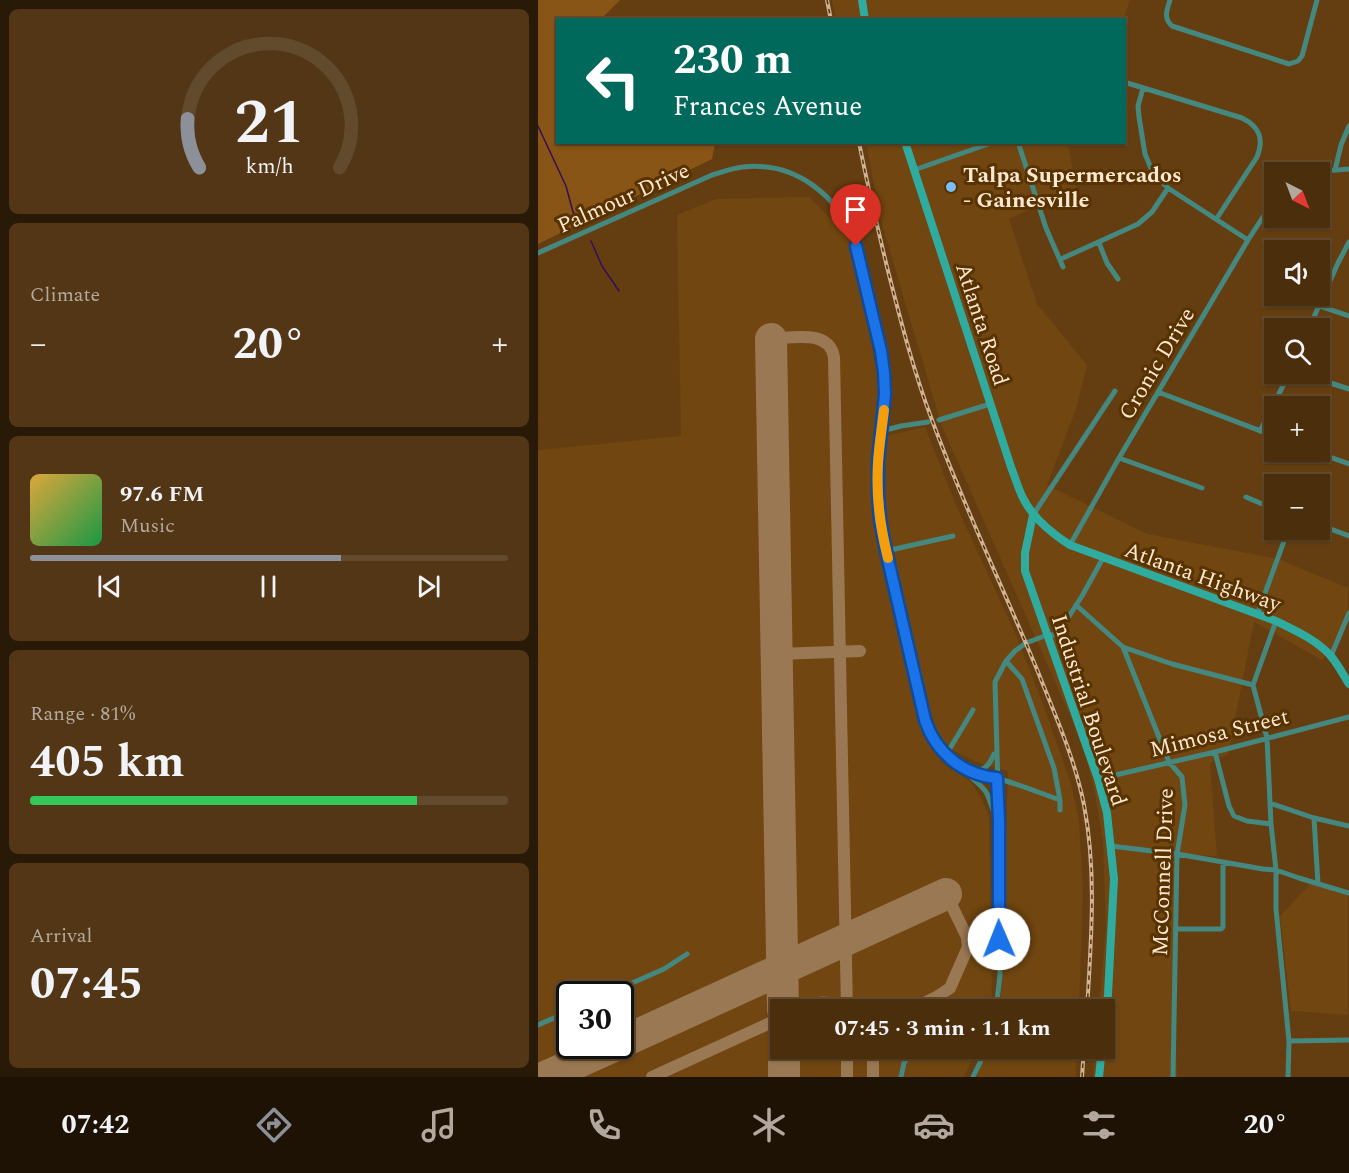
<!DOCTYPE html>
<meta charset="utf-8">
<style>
body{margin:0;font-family:Spectral,serif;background:#523615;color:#f1f3f6;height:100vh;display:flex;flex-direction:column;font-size:22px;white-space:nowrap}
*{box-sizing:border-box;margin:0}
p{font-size:20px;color:#b2a89d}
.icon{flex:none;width:33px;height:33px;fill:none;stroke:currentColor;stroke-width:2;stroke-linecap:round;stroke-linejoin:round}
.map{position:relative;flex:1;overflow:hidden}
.panel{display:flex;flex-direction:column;gap:9px;padding:9px;background:#291907;width:538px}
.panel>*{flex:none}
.guide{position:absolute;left:18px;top:18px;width:570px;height:126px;border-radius:0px;box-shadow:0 2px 4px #0004,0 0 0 2px #624a2d;background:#00695c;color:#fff;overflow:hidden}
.needle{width:39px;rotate:138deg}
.fabs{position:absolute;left:726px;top:162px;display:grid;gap:12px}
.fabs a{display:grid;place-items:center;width:66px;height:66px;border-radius:0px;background:#4b2e0c;box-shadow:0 2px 4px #0004,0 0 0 2px #624a2d;font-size:30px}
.speed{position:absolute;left:18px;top:981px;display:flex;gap:12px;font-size:30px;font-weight:700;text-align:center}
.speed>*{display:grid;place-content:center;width:78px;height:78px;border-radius:50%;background:#4b2e0c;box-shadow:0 2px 4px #0004,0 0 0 2px #624a2d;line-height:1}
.speed .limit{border:3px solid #111;border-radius:9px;background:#fff;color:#111}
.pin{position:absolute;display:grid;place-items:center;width:51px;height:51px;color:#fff;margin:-62px -26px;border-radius:50% 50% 50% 0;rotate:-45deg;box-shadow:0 0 6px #0007}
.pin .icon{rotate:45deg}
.me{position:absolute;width:66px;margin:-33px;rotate:359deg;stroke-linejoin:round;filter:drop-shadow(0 0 4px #0008)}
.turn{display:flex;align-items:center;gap:21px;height:126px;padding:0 18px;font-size:27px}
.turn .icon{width:78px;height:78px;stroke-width:2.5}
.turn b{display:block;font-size:42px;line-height:51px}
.big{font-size:45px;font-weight:700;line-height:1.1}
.panel .widget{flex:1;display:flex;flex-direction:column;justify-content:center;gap:9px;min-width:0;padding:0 21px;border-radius:9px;background:#523615}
.panel .dial{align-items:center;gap:0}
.dial svg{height:156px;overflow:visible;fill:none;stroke:#624a2d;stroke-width:7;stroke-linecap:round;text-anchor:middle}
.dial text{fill:#f1f3f6;stroke:none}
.song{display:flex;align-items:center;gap:18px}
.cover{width:72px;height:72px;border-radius:9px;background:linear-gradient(135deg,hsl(40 70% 55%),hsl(140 70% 35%))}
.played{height:6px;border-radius:3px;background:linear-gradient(90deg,#8c9099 65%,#624a2d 65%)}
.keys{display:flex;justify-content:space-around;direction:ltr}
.heat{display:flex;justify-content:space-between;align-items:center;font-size:33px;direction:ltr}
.charge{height:9px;border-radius:4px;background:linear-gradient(90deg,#34c759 81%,#624a2d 0)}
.trip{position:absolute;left:232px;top:999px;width:345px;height:60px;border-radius:0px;background:#4b2e0c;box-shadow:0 2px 4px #0004,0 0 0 2px #624a2d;font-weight:700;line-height:60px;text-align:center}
.menu{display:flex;height:96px;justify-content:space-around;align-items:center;background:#1e1205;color:#b2a89d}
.menu .icon{width:42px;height:42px}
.menu .active{color:#8c9099}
.menu b{font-size:27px;color:#f1f3f6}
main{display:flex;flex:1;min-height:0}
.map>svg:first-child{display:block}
.built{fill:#714610;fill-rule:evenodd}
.green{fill:#895516}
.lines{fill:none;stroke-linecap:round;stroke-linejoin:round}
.stream{stroke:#380d58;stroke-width:1.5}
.taxiway{stroke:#9a7853;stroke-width:12}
.runway{stroke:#9a7853;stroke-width:32}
.street{stroke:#448880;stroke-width:5}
.secondary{stroke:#30aba0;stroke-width:8}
.rail-casing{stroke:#d0b396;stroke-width:4}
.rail{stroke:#583302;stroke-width:1.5;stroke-dasharray:4.5;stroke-linecap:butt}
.route-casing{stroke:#114b97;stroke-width:15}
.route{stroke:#1a73e8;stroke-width:10}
.slow{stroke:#f59e0b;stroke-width:10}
.poi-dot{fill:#7bbef8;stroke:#583302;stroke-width:2}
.labels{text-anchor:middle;stroke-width:6;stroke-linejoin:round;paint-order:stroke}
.poi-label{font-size:22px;font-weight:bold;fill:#ffe7d1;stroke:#583302;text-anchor:start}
.street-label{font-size:22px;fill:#ffe7d1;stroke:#583302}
</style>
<main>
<section class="panel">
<div class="widget dial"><svg viewBox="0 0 100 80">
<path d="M14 69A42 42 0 1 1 86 69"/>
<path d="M14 69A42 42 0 0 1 8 44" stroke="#8c9099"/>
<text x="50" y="56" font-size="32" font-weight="700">21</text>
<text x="50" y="72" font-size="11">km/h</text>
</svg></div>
<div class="widget"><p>Climate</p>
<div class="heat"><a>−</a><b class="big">20°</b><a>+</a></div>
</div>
<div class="widget">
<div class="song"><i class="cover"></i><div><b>97.6 FM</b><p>Music</p></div></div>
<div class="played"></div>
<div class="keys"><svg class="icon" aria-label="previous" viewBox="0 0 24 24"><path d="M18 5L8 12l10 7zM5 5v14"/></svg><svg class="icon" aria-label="pause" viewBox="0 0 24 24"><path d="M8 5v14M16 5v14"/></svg><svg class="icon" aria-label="next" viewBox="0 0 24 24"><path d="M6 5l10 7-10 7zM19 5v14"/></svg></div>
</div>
<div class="widget"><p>Range · 81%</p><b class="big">405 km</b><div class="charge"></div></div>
<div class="widget"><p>Arrival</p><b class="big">07:45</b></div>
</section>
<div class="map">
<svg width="811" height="1077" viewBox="0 0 811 1077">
<rect width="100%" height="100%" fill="#643e10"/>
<path class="built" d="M294,0H592L585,20L298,19Z
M328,143H530L538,188L471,219L499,304L549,365L538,409L509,485L609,534L740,559L810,588V614L797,646L784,660L716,622L690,754L672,763L679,856L639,855L635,955L639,1077H555L557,1049L567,1048V1010L561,1009L568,925L565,842L557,793L547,753L534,720L403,424L342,217Z
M271,197L310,236L331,332L341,381L335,482V501L339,537L381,721L393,748L407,765L432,781L442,796L451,816L454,994L451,1009L243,1010V1048L438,1049L426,1077H0V450L143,436L139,215L178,199ZM32,994H82V1046H32Z
M387,427L417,503L478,635L505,704L534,787L541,820L545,892L541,1009H460L463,1001L470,771L441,763L401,744L349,535L344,486L347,436Z
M772,884L810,892V1015L753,1011L742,916Z
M448,1049H539L538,1077H439Z"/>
<path class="green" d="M0,0H82L63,19L20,20V142L177,143L174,159L0,244Z"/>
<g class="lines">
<path class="stream" d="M0,126L28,186L35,212L40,219
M53,241L64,266L81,291"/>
<path class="taxiway" d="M233,339C254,338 291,329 296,357L309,1010
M240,654L322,651
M261,1010C280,1001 289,999 308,1010
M372,1010L400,996L412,988L430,947L429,937L408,894
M309,1048V1077
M335,1048V1077
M114,1077L243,1018"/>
<path class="runway" d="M233,339L245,1010
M82,1043L408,894
M246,1048V1077
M7,1077L76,1046"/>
<path class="street" d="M632,0C629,10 625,18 634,26L751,64L760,61L764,56L779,0
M586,82L704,118C722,127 726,139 719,157L679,218
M605,88L600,106L601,117L607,154L615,173L630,188L710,240
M480,142L508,228L525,267
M376,170L456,142
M797,170L803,145L811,126
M775,172L811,169
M561,243L569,263L580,279
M0,253L174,175C184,172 194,168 205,167C257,161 302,196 318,245C324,263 327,283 331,302C338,332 346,361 347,391C347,426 338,461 340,495C342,536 354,576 363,616C368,639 373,663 379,687C384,709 388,731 403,749C413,762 428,773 444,776C450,778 456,777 462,779C482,785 502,793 522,800
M523,259L600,224L614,212L630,188
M781,306L811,316
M771,328L800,263L811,242
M769,374L777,378L811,389
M620,392L736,436
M401,420L452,404
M344,431L363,426L390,422
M722,431L751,374
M778,452L811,464
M581,458L664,488
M708,497L736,509
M495,515L577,391
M782,525L811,536
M532,545L581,458L710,240L736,200
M348,551L415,536
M538,605L585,647L631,762L644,777L647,805L639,854L635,1077
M719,615L749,533L748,530
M738,621L715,685L729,738L733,824L738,870V909L751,1041L750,1077
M585,647L634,664L715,685
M793,656L811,613
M468,661L484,679L516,768L522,800V810
M677,752L691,806L696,816L709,821L733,824
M456,754C450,769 444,772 428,770C432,779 442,783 448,792C453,801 454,811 460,820
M408,755L435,710
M560,779L677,752L811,717
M732,803L776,818L811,826
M776,818L780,884
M573,846L639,854L725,869L738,870L761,878L811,893
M638,929H683L685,927V862
M69,994L126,969L149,954
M458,1010L462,975L461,821L457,682L468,661L477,651L488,643L509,635H519L544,596L565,558
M0,1025L32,1011
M751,1041L811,1040
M363,1077L366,1063L376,1048
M435,1077L449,1048"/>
<path class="secondary" d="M324,0L327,20
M367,142L473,467C477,477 480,488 485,498C495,518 513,533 532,545L738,621C758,631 777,639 792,655C799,663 805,674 811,684
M495,515L487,553V571L549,748L560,779L569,813L576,879L570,994L567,1027
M561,1077L564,1048"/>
<g class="rail-casing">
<path id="rail" d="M289,0L293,20
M321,142C329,184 339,225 349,267C362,318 375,370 394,420C425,505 465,587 500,672C517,715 537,759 546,805C559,873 553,941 549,1010
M544,1077L546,1048"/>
</g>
<use href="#rail" class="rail"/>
</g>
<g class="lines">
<g class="route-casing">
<path id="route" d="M318,246L343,351L346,373L347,394L340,462V494L342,520L348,551L387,720C398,753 425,775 459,778L461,821V939"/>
</g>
<use href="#route" class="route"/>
<path class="slow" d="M346,410C344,428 341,445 340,463C338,494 342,527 350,558"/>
</g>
<circle class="poi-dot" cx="413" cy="187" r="6"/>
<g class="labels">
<g class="poi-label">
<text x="425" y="182">Talpa Supermercados<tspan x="425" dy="25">- Gainesville</tspan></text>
</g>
<g class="street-label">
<text transform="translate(85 197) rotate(-24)" y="8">Palmour Drive</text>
<text transform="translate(445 324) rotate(72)" y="8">Atlanta Road</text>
<text transform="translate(618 363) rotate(-59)" y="8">Cronic Drive</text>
<text transform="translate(665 576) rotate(20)" y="8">Atlanta Highway</text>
<text transform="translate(552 710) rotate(72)" y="8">Industrial Boulevard</text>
<text transform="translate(681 732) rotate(-14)" y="8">Mimosa Street</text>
<text transform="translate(624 872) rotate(-88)" y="8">McConnell Drive</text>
</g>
</g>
</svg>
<div class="fabs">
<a><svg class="needle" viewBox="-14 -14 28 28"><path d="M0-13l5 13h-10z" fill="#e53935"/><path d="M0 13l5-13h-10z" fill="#b2a89d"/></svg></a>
<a><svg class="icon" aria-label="sound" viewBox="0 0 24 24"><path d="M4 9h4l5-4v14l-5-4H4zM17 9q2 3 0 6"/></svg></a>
<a><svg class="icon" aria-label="search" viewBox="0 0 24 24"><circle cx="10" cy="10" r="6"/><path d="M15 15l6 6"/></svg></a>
<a>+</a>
<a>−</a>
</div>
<div class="speed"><div class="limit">30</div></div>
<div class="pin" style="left:318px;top:246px;background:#d93025"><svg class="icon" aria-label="arrive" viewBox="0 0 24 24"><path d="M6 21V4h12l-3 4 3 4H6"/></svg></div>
<svg class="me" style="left:461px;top:939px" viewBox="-20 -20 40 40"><circle r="19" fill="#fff"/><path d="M0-13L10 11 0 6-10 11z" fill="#1a73e8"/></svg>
<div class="trip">07:45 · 3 min · 1.1 km</div>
<div class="guide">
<div class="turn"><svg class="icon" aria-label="left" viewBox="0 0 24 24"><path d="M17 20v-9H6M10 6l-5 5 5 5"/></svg><div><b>230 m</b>Frances Avenue</div></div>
</div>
</div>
</main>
<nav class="menu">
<b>07:42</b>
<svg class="icon active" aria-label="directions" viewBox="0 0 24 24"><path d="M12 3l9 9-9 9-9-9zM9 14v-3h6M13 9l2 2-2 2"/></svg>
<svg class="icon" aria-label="music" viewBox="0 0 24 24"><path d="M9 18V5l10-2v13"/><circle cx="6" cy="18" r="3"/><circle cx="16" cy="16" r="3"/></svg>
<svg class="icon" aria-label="phone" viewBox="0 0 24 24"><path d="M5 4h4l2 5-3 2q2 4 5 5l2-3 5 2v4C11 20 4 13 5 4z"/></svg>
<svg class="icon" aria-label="climate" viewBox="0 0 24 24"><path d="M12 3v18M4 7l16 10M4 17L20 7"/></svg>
<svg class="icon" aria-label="car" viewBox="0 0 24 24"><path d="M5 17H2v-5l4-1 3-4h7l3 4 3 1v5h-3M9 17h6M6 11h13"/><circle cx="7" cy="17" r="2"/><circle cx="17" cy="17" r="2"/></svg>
<svg class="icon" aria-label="filters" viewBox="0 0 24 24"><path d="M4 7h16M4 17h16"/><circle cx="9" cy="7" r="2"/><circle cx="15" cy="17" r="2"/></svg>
<b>20°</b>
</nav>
